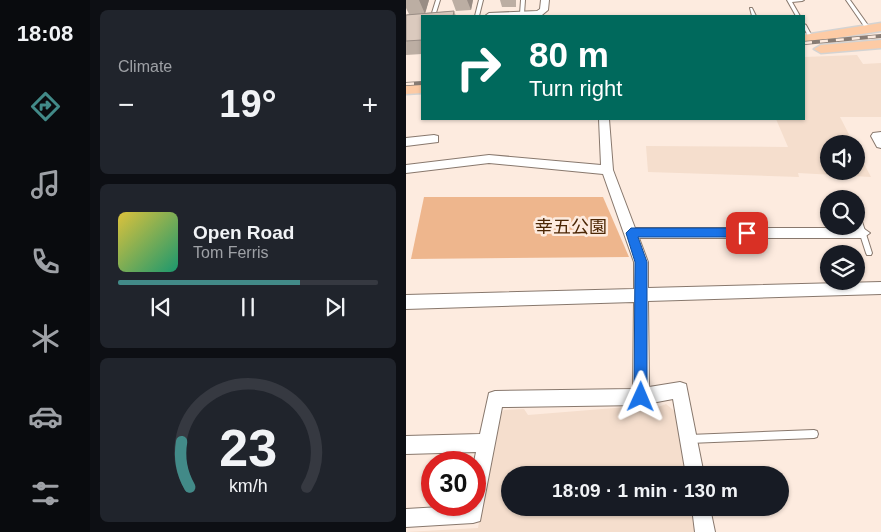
<!DOCTYPE html>
<meta charset="utf-8">
<style>
body{margin:0;font-family:Helvetica,"Noto Sans JP",sans-serif;background:#20242c;color:#f1f3f6;height:100vh;display:flex;flex-direction:column;font-size:19px;white-space:nowrap}
*{box-sizing:border-box;margin:0}
p{font-size:16px;color:#9ea1a6}
.icon{flex:none;width:28px;height:28px;fill:none;stroke:currentColor;stroke-width:2;stroke-linecap:round;stroke-linejoin:round}
.map{position:relative;flex:1;overflow:hidden}
.drawer{display:flex;flex-direction:column;gap:10px;padding:10px;background:#0d0f14;width:316px}
.drawer>*{flex:none}
.guide{position:absolute;left:15px;top:15px;width:384px;height:105px;border-radius:0px;box-shadow:0 1px 4px #0004;background:#00695c;color:#fff;overflow:hidden}
.fabs{position:absolute;left:414px;top:135px;display:grid;gap:10px}
.fabs a{display:grid;place-items:center;width:45px;height:45px;border-radius:50%;background:#171b24;box-shadow:0 1px 4px #0004;font-size:25px}
.speed{position:absolute;left:15px;top:451px;display:flex;gap:10px;font-size:25px;font-weight:700;text-align:center}
.speed>*{display:grid;place-content:center;width:65px;height:65px;border-radius:50%;background:#171b24;box-shadow:0 1px 4px #0004;line-height:1}
.speed .limit{border:8px solid #d22;background:#fff;color:#111}
.pin{position:absolute;display:grid;place-items:center;width:42px;height:42px;color:#fff;margin:-21px;border-radius:10px;box-shadow:0 2px 8px #0006}
.me{position:absolute;width:55px;margin:-28px;rotate:1deg;stroke-linejoin:round;filter:drop-shadow(0 0 4px #0008)}
.turn{display:flex;align-items:center;gap:18px;height:105px;padding:0 25px;font-size:22px}
.turn .icon{width:65px;height:65px;stroke-width:2.5}
.turn b{display:block;font-size:35px;line-height:42px}
.big{font-size:38px;font-weight:700;line-height:1.1}
.drawer .card{flex:1;display:flex;flex-direction:column;justify-content:center;gap:8px;min-width:0;padding:0 18px;border-radius:8px;background:#20242c}
.drawer .dial{align-items:center;gap:0}
.dial svg{height:130px;overflow:visible;fill:none;stroke:#363941;stroke-width:7;stroke-linecap:round;text-anchor:middle}
.dial text{fill:#f1f3f6;stroke:none}
.song{display:flex;align-items:center;gap:15px}
.cover{width:60px;height:60px;border-radius:8px;background:linear-gradient(135deg,hsl(50 70% 55%),hsl(160 70% 35%))}
.played{height:5px;border-radius:2px;background:linear-gradient(90deg,#428a88 70%,#363941 70%)}
.keys{display:flex;justify-content:space-around;direction:ltr}
.heat{display:flex;justify-content:space-between;align-items:center;font-size:28px;direction:ltr}
.trip{position:absolute;left:95px;top:466px;width:288px;height:50px;border-radius:25px;background:#171b24;box-shadow:0 1px 4px #0004;font-weight:700;line-height:50px;text-align:center}
main{display:flex;flex:1;min-height:0}
.tabs{display:flex;flex-direction:column;width:90px;justify-content:space-around;align-items:center;background:#090b0e;color:#9ea1a6}
.tabs .icon{width:35px;height:35px}
.tabs .active{color:#428a88}
.tabs b{font-size:22px;color:#f1f3f6}
.map>svg:first-child{display:block}
.built{fill:#f5decd}
.green{fill:#eeb68d}
.lines{fill:none;stroke-linecap:round;stroke-linejoin:round}
.lane-casing{stroke:#88786d;stroke-width:2}
.street-casing{stroke:#88786d;stroke-width:2}
.primary-casing{stroke:#d4d3d2;stroke-width:3}
.lane{fill:#fff;fill-rule:evenodd}
.street{fill:#fff;fill-rule:evenodd}
.primary{fill:#fdcba5;fill-rule:evenodd}
.rail-casing{stroke:#887c74;stroke-width:4}
.rail{stroke:#fdebdf;stroke-width:2.5;stroke-dasharray:8;stroke-linecap:butt}
.wall{fill:#bcaea3}
.shaded-wall{fill:#998d85}
.building{fill:#dbcabe;stroke:#998d85}
.route{fill:#1a73e8;stroke:#114b97}
.labels{text-anchor:middle;stroke-width:5;stroke-linejoin:round;paint-order:stroke}
.park-label{font-size:18px;fill:#4c2705;stroke:#fdebdf}
</style>
<main>
<nav class="tabs">
<b>18:08</b>
<svg class="icon active" aria-label="directions" viewBox="0 0 24 24"><path d="M12 3l9 9-9 9-9-9zM9 14v-3h6M13 9l2 2-2 2"/></svg>
<svg class="icon" aria-label="music" viewBox="0 0 24 24"><path d="M9 18V5l10-2v13"/><circle cx="6" cy="18" r="3"/><circle cx="16" cy="16" r="3"/></svg>
<svg class="icon" aria-label="phone" viewBox="0 0 24 24"><path d="M5 4h4l2 5-3 2q2 4 5 5l2-3 5 2v4C11 20 4 13 5 4z"/></svg>
<svg class="icon" aria-label="climate" viewBox="0 0 24 24"><path d="M12 3v18M4 7l16 10M4 17L20 7"/></svg>
<svg class="icon" aria-label="car" viewBox="0 0 24 24"><path d="M5 17H2v-5l4-1 3-4h7l3 4 3 1v5h-3M9 17h6M6 11h13"/><circle cx="7" cy="17" r="2"/><circle cx="17" cy="17" r="2"/></svg>
<svg class="icon" aria-label="filters" viewBox="0 0 24 24"><path d="M4 7h16M4 17h16"/><circle cx="9" cy="7" r="2"/><circle cx="15" cy="17" r="2"/></svg>
</nav>
<section class="drawer">
<div class="card"><p>Climate</p>
<div class="heat"><a>−</a><b class="big">19°</b><a>+</a></div>
</div>
<div class="card">
<div class="song"><i class="cover"></i><div><b>Open Road</b><p>Tom Ferris</p></div></div>
<div class="played"></div>
<div class="keys"><svg class="icon" aria-label="previous" viewBox="0 0 24 24"><path d="M18 5L8 12l10 7zM5 5v14"/></svg><svg class="icon" aria-label="pause" viewBox="0 0 24 24"><path d="M8 5v14M16 5v14"/></svg><svg class="icon" aria-label="next" viewBox="0 0 24 24"><path d="M6 5l10 7-10 7zM19 5v14"/></svg></div>
</div>
<div class="card dial"><svg viewBox="0 0 100 80">
<path d="M14 69A42 42 0 1 1 86 69"/>
<path d="M14 69A42 42 0 0 1 9 41" stroke="#428a88"/>
<text x="50" y="56" font-size="32" font-weight="700">23</text>
<text x="50" y="72" font-size="11">km/h</text>
</svg></div>
</section>
<div class="map">
<svg width="475" height="532" viewBox="0 0 475 532">
<rect width="100%" height="100%" fill="#fdebdf"/>
<path class="built" d="M451,55L457,64L475,63V117H434L448,144H422V171H450V148L465,177L392,173L393,177L242,172L240,146L382,147L370,119H398V57Z
M260,404L272,414L283,475H104V508H289L293,532H0L72,528L92,416L98,410L118,409L122,415L221,407L244,410Z"/>
<path class="green" d="M18,197H197L223,257L5,259Z"/>
<g class="lines">
<g class="lane-casing">
<path id="lane" d="M30,0H34L29,16H25Z
M73,0H77L73,16H69Z
M115,0H119L118,14L116,15L114,14Z
M381,0H398L396,1L386,2L394,16H390Z
M440,0H444L464,28V29H460Z
M344,8H346L350,16H346Z
M398,24L400,25L407,38V39L403,38L398,28Z
M450,210L453,212L466,253L465,255H461L460,253L450,222Z
M408,430L411,431L412,434L411,437L408,438L283,443L280,442L279,439L280,436L283,435Z"/>
</g>
<g class="street-casing">
<path id="street" d="M135,0H143L142,10L136,15L79,16L83,13L131,11L134,9Z
M193,119H203L207,170L229,228H457L464,233L457,238H233L242,262V288L475,282V294L242,301L243,387L274,382L280,384L298,475H280L267,399L235,405L96,407L74,521L67,523L0,527V509L69,505L68,462L70,452L0,454V436L74,434L83,393L89,391L227,389L228,302L0,309V295L228,289V262L197,174L83,163L0,173V165L83,155L195,165Z
M475,132V148L471,147L465,136L467,133Z
M28,135L32,136V142L0,146V138Z
M286,508H304L309,532H289Z"/>
</g>
<g class="primary-casing">
<path id="primary" d="M475,23V31L398,43V35Z
M475,40V48L415,53L408,49L415,45Z
M16,83V93L0,94V84Z"/>
</g>
<use href="#lane" class="lane"/>
<use href="#street" class="street"/>
<use href="#primary" class="primary"/>
<g class="rail-casing">
<path id="rail" d="M398,43L475,36
M0,84L16,83"/>
</g>
<use href="#rail" class="rail"/>
</g>
<path class="wall" d="M0,0H23L19,13L48,11L50,16H16V54L0,55V15L3,14L0,8Z
M46,0H67L65,10L50,11Z
M94,0H110V7H96Z"/>
<path class="shaded-wall" d="M13,0H23L19,14Z
M61,0H67L65,10Z"/>
<path class="building" d="M48,11L47,16H16V40L0,41V15Z"/>
<path class="route" d="M225,228H341L346,233L341,237H232L241,262V397L239,402L235,404L230,402L228,397L229,262L220,233Z"/>
<g class="labels">
<g class="park-label">
<text x="165" y="233">幸五公園</text>
</g>
</g>
</svg>
<div class="fabs">
<a><svg class="icon" aria-label="sound" viewBox="0 0 24 24"><path d="M4 9h4l5-4v14l-5-4H4zM17 9q2 3 0 6"/></svg></a>
<a><svg class="icon" aria-label="search" viewBox="0 0 24 24"><circle cx="10" cy="10" r="6"/><path d="M15 15l6 6"/></svg></a>
<a><svg class="icon" aria-label="layers" viewBox="0 0 24 24"><path d="M12 4l9 5-9 5-9-5zM3 14l9 5 9-5"/></svg></a>
</div>
<div class="speed"><div class="limit">30</div></div>
<div class="pin" style="left:341px;top:233px;background:#d93025"><svg class="icon" aria-label="arrive" viewBox="0 0 24 24"><path d="M6 21V4h12l-3 4 3 4H6"/></svg></div>
<svg class="me" style="left:235px;top:397px" viewBox="-20 -20 40 40"><path d="M0-17L14 15 0 8-14 15z" fill="#1a73e8" stroke="#fff" stroke-width="4"/></svg>
<div class="trip">18:09 · 1 min · 130 m</div>
<div class="guide">
<div class="turn"><svg class="icon" aria-label="right" viewBox="0 0 24 24"><path d="M7 20v-9h11M14 6l5 5-5 5"/></svg><div><b>80 m</b>Turn right</div></div>
</div>
</div>
</main>
